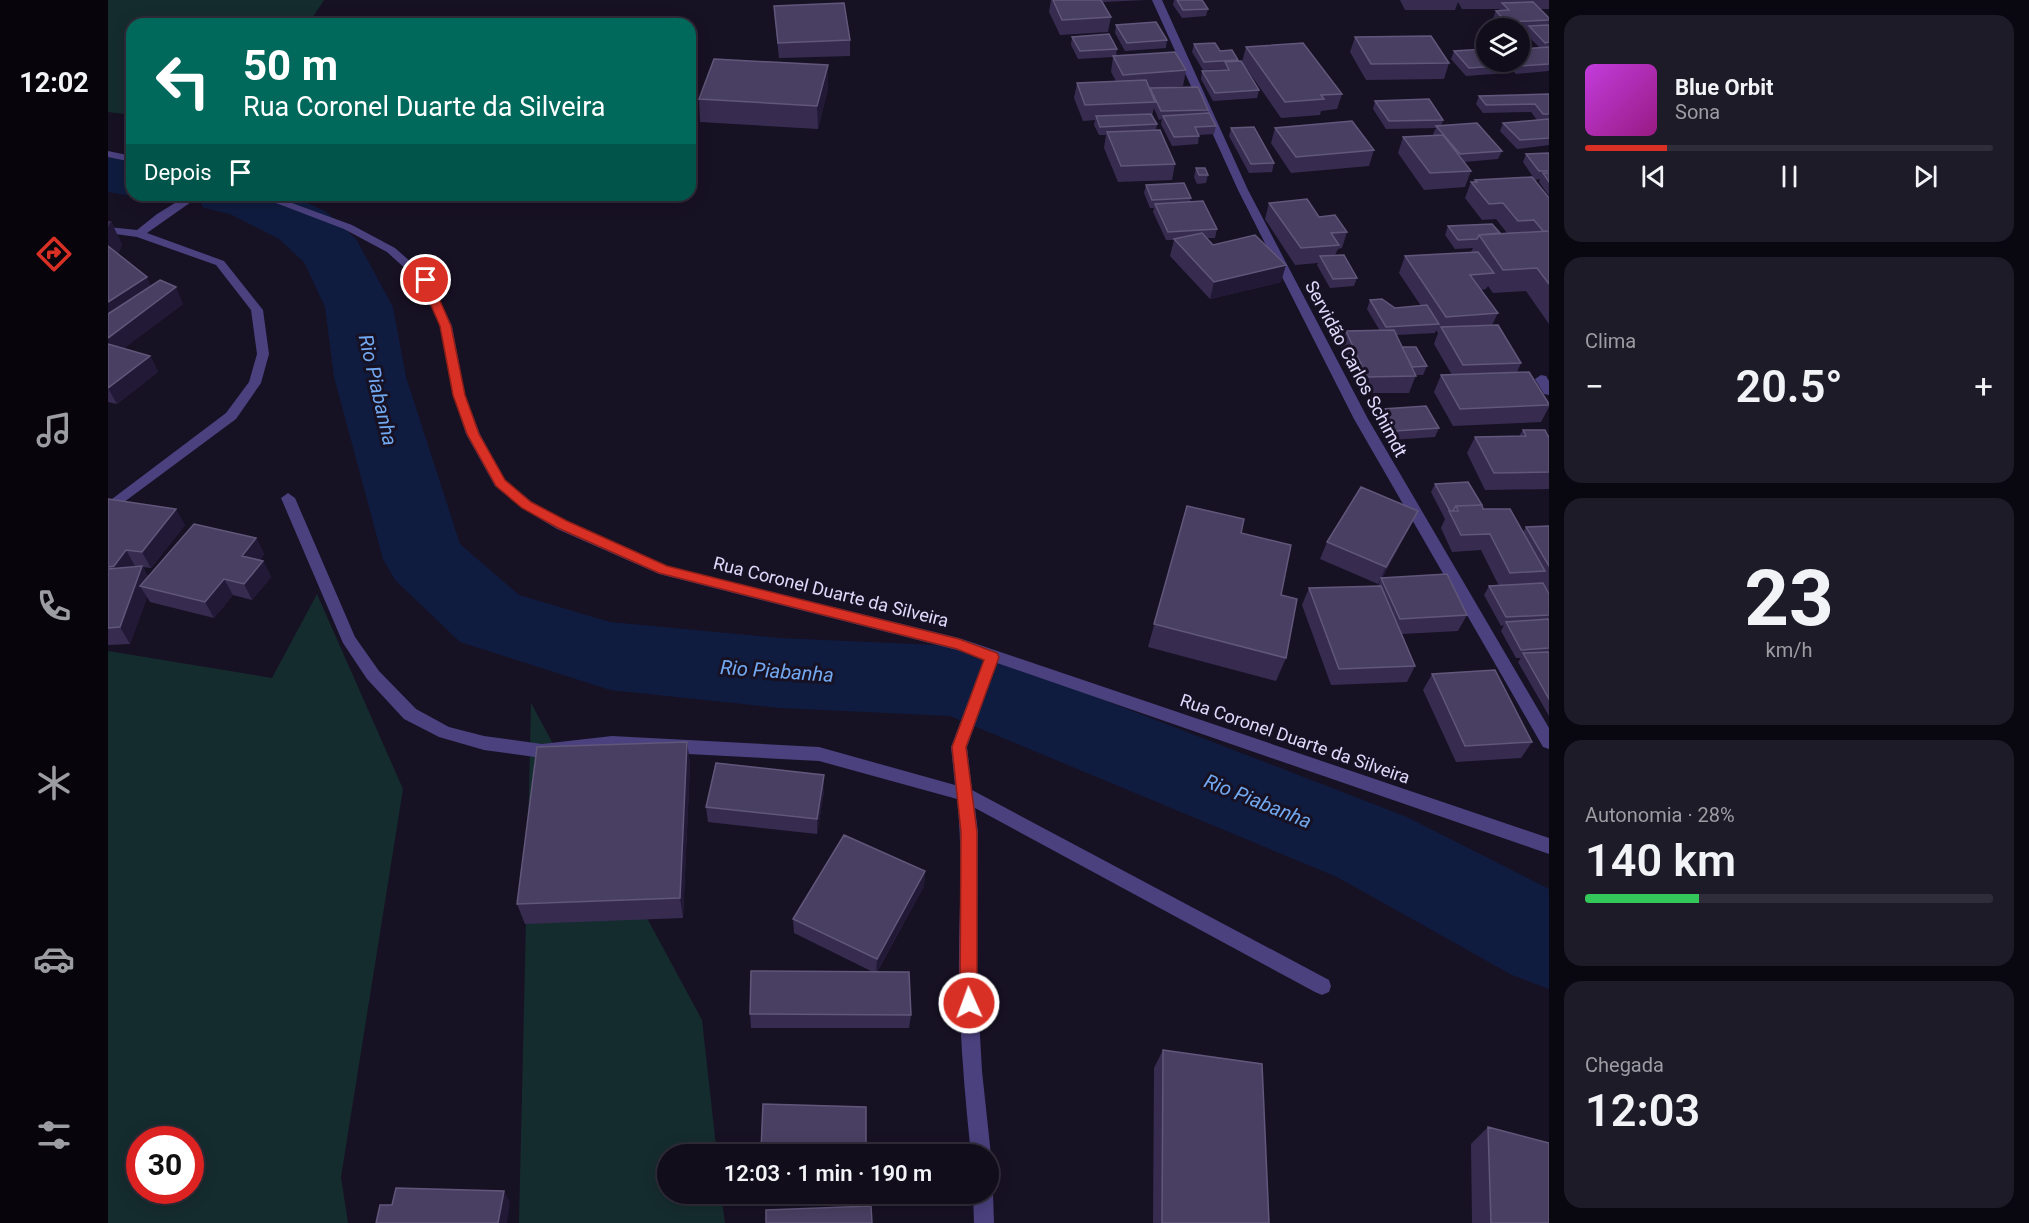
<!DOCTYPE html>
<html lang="pt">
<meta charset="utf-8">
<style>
body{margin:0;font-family:Roboto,sans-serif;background:#1e1b28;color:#f1f3f6;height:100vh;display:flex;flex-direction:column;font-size:22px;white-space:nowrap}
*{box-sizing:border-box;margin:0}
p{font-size:20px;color:#9c9ca3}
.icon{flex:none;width:33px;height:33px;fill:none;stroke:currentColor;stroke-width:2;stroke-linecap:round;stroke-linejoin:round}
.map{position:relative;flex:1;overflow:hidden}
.sheet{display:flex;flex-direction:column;gap:15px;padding:15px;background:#09070f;width:480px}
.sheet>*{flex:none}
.hud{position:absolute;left:18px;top:18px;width:570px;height:183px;border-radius:18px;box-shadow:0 3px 15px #0003,0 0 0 2px #302d3a;background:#00695c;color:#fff;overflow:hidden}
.tools{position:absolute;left:1368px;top:18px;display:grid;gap:12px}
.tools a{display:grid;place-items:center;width:54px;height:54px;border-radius:50%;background:#110d1b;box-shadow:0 3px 15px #0003,0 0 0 2px #302d3a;font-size:30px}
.speed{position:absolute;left:18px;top:1126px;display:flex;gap:12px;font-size:30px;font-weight:700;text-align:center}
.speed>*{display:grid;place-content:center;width:78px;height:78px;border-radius:50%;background:#110d1b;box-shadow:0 3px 15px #0003,0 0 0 2px #302d3a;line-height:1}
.speed .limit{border:9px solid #d22;background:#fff;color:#111}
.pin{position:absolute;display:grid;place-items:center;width:51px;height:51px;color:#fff;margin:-26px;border:3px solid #fff;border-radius:50%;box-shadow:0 2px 6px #0007}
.me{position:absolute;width:66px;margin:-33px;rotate:358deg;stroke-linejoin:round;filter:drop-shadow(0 0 4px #0008)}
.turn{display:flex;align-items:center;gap:21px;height:126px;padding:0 18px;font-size:27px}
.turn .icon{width:78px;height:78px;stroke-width:2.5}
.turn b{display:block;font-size:42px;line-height:51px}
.then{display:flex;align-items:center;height:57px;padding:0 18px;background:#0003;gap:12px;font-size:22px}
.big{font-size:45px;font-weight:600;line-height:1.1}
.sheet .tile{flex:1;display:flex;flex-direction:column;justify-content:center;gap:9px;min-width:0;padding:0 21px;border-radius:18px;background:#1e1b28}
.sheet .dial{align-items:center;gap:0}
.dial b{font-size:78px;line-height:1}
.song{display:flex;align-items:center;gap:18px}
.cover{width:72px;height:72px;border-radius:9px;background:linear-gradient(135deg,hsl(290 70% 55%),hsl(310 70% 35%))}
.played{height:6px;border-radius:3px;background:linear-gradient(90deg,#d93025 20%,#302d3a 20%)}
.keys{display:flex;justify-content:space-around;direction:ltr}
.heat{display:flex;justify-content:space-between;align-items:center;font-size:33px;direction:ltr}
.charge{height:9px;border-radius:4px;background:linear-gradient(90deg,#34c759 28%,#302d3a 0)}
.trip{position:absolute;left:549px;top:1144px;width:342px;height:60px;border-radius:30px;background:#110d1b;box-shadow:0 3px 15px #0003,0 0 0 2px #302d3a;font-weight:600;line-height:60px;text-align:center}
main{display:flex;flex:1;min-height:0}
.tab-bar{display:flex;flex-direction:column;width:108px;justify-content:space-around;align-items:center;background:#07050b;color:#9c9ca3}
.tab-bar .icon{width:42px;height:42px}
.tab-bar .current{color:#d93025}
.tab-bar b{font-size:27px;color:#f1f3f6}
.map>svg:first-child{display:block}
.green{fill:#152c2e;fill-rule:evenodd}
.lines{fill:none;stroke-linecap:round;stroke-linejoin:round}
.river{fill:#101c3f;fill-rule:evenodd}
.lane{fill:#4a417e;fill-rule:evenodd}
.street{fill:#4a417e;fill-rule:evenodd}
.wall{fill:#372c50}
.shaded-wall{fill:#221937}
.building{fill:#493f62;stroke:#61577a;stroke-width:1.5}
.route{fill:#d93025;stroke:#8d1f18;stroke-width:1.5}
.labels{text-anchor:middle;stroke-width:6;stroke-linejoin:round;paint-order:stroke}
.street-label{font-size:18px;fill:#e0d9fb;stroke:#171124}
.water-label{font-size:20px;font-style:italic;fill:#72a9f0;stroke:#171124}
</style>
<main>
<nav class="tab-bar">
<b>12:02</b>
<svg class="icon current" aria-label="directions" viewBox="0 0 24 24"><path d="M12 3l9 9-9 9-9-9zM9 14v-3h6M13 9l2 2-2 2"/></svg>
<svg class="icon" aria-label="music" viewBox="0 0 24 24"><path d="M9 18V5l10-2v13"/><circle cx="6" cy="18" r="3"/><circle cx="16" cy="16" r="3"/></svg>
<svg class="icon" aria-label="phone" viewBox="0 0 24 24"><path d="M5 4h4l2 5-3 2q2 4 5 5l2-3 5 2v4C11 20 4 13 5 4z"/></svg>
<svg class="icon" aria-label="climate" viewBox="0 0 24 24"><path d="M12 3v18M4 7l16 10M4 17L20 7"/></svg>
<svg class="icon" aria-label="car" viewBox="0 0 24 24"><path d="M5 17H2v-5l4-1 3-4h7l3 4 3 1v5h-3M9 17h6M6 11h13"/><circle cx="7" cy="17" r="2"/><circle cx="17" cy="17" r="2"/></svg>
<svg class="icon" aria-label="filters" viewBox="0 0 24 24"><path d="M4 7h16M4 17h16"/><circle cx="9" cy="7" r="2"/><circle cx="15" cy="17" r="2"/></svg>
</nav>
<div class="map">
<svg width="1441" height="1223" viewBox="0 0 1441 1223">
<rect width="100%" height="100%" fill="#171124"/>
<path class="green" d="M0,0H216L205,17L195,24H24V115L0,112Z
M209,594L295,789L233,1177L240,1223H0V651L164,678ZM32,1140H82V1191H32Z
M423,703L594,1020L609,1155H560V1194H613L617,1223H411Z"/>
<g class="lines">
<path class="river" d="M0,156L24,160V195H30L24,196L0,192Z
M87,195H182L217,211L248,239L285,307L298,377L352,544L411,595L502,622L672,638L850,646L882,656L1299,817L1441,889V989L1404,975L1229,877L842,716L672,708L502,690L352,642L287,580L275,559L226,377L217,307L196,262L171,239L122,214L96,208Z"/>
<path class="lane" d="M1044,0H1054L1140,190L1260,419L1441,728V749L1435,747L1246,419L1130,190Z
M1433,375L1438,376L1441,381V395L1436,394L1427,379Z"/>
<path class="street" d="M0,151L24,156V162L0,157Z
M80,195H93L39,233L116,261L155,310L161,354L153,383L128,419L0,514V502L118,413L141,382L149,354L143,310L108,265L29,237L0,233V227L29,230L49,214Z
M147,195H162L244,225L287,248L321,278L344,326L357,395L372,434L397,480L424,502L459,521L560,566L851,638L1441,838V854L889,663L859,747L864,790L1221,980L1223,986L1221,992L1214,995L1207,992L867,808L870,832L869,981L874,1071L883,1155L880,1161V1155H863C857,1097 852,1040 851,982C850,921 856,860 849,799L711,761L504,750L434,758L376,750L331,737L296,719L259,679L235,643L173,498L180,493L187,498L247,637L271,671L308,709L341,727L376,736L434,744L504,736L711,747L847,785L843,747L876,659L849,650L551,574L449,529L414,508L387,486L358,434L345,395L332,326L312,282L279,252L236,229Z
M880,1186L885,1194L886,1223H866L865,1194H880Z"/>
</g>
<path class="wall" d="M943,0H1038L994,2L1003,17L1000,32L952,35L941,12Z
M1066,0H1094L1100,9L1098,16L1074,18L1065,5Z
M1292,0H1441V9H1432L1441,18V71L1408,74L1401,67L1399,73L1358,76L1343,59L1346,51L1378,62H1412L1432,48L1418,34L1420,29L1394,28L1385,18L1388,11L1391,10L1392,9H1354L1350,2L1347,10H1297Z
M666,6L742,40V56L671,58L667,21Z
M1008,25L1059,40L1058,48L1017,51L1007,33Z
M964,37L1009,49L1008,56L1078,70L1075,86L1054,88L1100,110L1099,114L1108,126L1106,134L1091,135L1090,144L1064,146L1053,124L1054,119L1051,120L1046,108L1044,116L1049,124L1048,130L1067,164L1064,180L1010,182L996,148L998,135H991L986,125L987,120L975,121L966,98L969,83L1008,81L1003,72L1005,57L970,59L963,45Z
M1247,37L1341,63L1336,79L1258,80L1242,52Z
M1086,44L1112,51L1130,60V62L1151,90L1149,98L1105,101L1093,79L1094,71L1115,70V69L1095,70L1084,52Z
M1138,47L1234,94L1229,109L1213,111L1212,115L1173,118L1134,62Z
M720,65V88L710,129L592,122L591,99Z
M1441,94V145L1409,149L1392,131L1395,123L1429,120L1423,112L1375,113L1368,104L1371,96Z
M1267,101L1335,120L1333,126L1394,151L1390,159L1356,162L1363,171L1357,187L1316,190L1290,153L1295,137L1326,135L1325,134L1328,128L1278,129L1265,109Z
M1123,128L1166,163L1164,172L1141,173L1121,136Z
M1167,128L1266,150L1261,166L1183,173L1163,143Z
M1441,153V196L1431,182L1432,179L1427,180L1415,162L1418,154Z
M1088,168L1100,175L1098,183L1089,184L1086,177Z
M1367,180L1441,198V324L1418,291L1385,293L1380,286L1378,289L1373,290L1390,313L1384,325L1413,363L1409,372L1441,404V407L1433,422L1345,426L1326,392L1333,375H1344L1326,344L1330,333L1328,330L1327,333L1288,335L1294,347L1319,366L1315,375H1308L1301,393H1253L1233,348L1238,331H1272L1259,309L1262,300L1287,308L1313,306L1291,273L1297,256L1363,252L1365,248L1347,249L1337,235L1340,226L1392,234L1399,233L1388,219L1374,220L1357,198L1363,182H1366Z
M1038,185L1083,198L1082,202L1109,229L1107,238H1099L1105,245L1173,282L1102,299L1062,256L1066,240H1058L1045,212L1046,208H1042L1036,193Z
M1161,203L1211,217L1239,232L1234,248L1230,249L1227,255L1249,278L1246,286L1222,288L1209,265L1210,263L1187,265L1157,219Z
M0,221H3L14,245L10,254L43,286L75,304L16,348L42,356L50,372L9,404L0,402Z
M1275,409L1331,428L1327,437L1283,440L1271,417Z
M1415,430L1441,436V489L1377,490L1359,453L1367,437L1411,436Z
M1327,484L1376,509L1415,532L1418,527L1441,526V716L1410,662L1413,658H1408L1393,631L1396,625L1393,626L1376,595L1381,586H1391L1373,550L1344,552L1333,528L1337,519L1323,492Z
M0,499L77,525L43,568L35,567L40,577L148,538L156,554L152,560L155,561L163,577L144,600L125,595L106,618L42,602L39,597L22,644L0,645Z
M1079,506L1133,533L1173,595L1178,658L1168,681L1040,647Z
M1302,527L1274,578L1359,615L1350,631L1294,634L1307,666L1299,682L1223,685L1194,605L1201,588L1270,586L1272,581L1270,584L1212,559L1219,542Z
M1324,674L1424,742L1413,758L1348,762L1315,690Z
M579,742L582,764L575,918L417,924L409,904Z
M716,775V791L709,834L600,822L598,807Z
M817,871L816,886L769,972L803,1015L801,1028H643L642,1014L765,972L686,933L685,919Z
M1055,1050L1161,1223H1045L1046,1068Z
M758,1107V1155H654L653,1150Z
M1380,1127L1441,1223H1364L1363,1144Z"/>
<path class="shaded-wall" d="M720,65V88L710,129L709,106Z
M3,221L14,245L6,265L0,253V228Z
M1178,265L1173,282L1102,299L1106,282Z
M39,277L50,301L0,334V302Z
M68,287L75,304L2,359L0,354V338Z
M42,356L50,372L9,404L0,388Z
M68,509L77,525L43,568L34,552Z
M1310,511L1302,527L1270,584L1278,567Z
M148,538L156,554L142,572L134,556Z
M18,550L27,566L16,583L6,566Z
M155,561L163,577L144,600L136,584Z
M34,566L44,583L32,586L39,597L22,644L12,627Z
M116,579L125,595L106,618L97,602Z
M579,742L582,764L575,918L572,898Z
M716,775V791L709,834V819Z
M817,871L816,886L768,973L769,959Z
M396,1191L402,1202L399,1223H390Z"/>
<path class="building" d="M945,0H993L1003,17L954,20Z
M1069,0H1094L1100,9L1075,10Z
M1425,2L1441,18V20L1398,22L1388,11L1401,10L1394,3Z
M736,3L742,40L670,43L666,6Z
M1048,22L1059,40L1019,43L1008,25Z
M1441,25V42L1437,43L1421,26Z
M1001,34L1009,49L972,51L964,37Z
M1323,36L1341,63L1263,64L1247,37Z
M1107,43L1112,51L1124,50L1130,60L1096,62L1086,44Z
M1195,43L1234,94L1213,95L1216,99L1177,102L1138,47Z
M1441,47V64L1411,66L1407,62H1412V49Z
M1378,49V62H1399L1402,65L1361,68L1346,51Z
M1067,52L1078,70L1015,75L1005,56Z
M606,59L720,65L709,106L591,99Z
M1133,61L1151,90L1107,93L1094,71L1121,70L1117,62Z
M1038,80L1047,102L977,105L969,83Z
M1090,87L1100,110L1053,111L1042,88Z
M1441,94V114H1435L1427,104L1378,105L1371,96Z
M1321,99L1335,120L1281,121L1267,101Z
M1101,113L1108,126L1087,127L1091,136L1066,137L1055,116Z
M1043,114L1049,124L992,127L988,116Z
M1441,119V138L1412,140L1395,123Z
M1244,121L1266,150L1188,157L1167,128Z
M1369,123L1394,151L1352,154L1328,126Z
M1146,127L1166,163L1143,164L1123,128Z
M1052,130L1067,164L1013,166L999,132Z
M1335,135L1363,171L1322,173L1295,137Z
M1441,153V171H1431L1418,154Z
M1088,168H1097L1100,175H1091Z
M1435,173H1441V182Z
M1424,177L1441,198V231H1435L1426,220L1410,221L1395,203L1381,204L1363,182H1369L1367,180Z
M1076,183L1083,198L1044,200L1038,185Z
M1199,199L1211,217L1227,215L1239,232L1223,233L1231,245L1193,248L1161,203Z
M1095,201L1109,229L1060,232L1047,204Z
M1384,224L1392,233L1371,235L1369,239L1350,240L1340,226Z
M1441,231V284L1429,268L1395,270L1371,235Z
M1094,233L1105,245L1147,235L1178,265L1106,282L1066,239Z
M0,246L39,277L0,302Z
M1370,252L1386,273L1362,275L1390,313L1338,317L1297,256Z
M1236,255L1249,278L1225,279L1212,256Z
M52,280L68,287L0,338V314Z
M1274,299L1287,308L1319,305L1331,324L1278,327L1262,300Z
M1390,325L1413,363L1355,365L1333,327Z
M1286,330L1308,376L1259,377L1238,331Z
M0,344L42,356L0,388Z
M1294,347H1308L1319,366L1304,367Z
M1421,372L1441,404V405L1352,409L1333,375Z
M1318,406L1331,428L1287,431L1275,409Z
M1415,430H1437L1440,436H1441V472L1386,473L1367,437L1418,436Z
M1360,482L1374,505L1348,506L1345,511H1342L1327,484Z
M1253,487L1310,511L1278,567L1219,542Z
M0,499L68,509L34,552L18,550L6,566L0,567Z
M1374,505L1375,509H1402L1437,571L1402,573L1382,534L1353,535L1341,511H1350L1348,506Z
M1079,506L1136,519L1133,533L1183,545L1173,595L1189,599L1178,658L1046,624Z
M86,524L148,538L134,556L155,561L136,584L116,579L97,602L32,586Z
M1441,526V566L1418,527Z
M34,566L12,627L0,628V569Z
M1339,574L1359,615L1292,619L1273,578Z
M1435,583L1441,594V615L1398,617L1381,586Z
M1273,586L1307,666L1231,669L1201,588Z
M1441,619V648L1413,650L1398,622Z
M1441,652V699L1415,653Z
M1387,670L1424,742L1357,746L1324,674Z
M579,742L572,898L409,904L429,747Z
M608,763L716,775L709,819L598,807Z
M736,835L817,871L769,959L685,919Z
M643,971L801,972L803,1015L642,1014Z
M1055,1050L1154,1064L1161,1223H1054Z
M655,1104L758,1107V1152L653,1150Z
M1380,1127L1441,1143V1223H1383Z
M288,1188L396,1191L390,1223H268L272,1205H284Z
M763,1206L764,1223H658V1210Z"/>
<path class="route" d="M318,277L323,280L343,326L357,395L371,434L397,480L423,502L459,521L559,566L851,639L889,653L891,657L858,747L869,832V1003L867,1009L861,1011L855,1009L852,1003L853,832L844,747L876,660L849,649L551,573L450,528L414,508L388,486L359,434L345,395L332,326L312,280Z"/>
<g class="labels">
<g class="street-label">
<text transform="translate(1248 369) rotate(62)" y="6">Servidão Carlos Schimdt</text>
<text transform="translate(723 592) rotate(14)" y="6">Rua Coronel Duarte da Silveira</text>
<text transform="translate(1187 739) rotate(19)" y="6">Rua Coronel Duarte da Silveira</text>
</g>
<g class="water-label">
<text transform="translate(270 390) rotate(77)" y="7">Rio Piabanha</text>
<text transform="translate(669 671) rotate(4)" y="7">Rio Piabanha</text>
<text transform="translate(1150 801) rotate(22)" y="7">Rio Piabanha</text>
</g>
</g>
</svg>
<div class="tools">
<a><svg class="icon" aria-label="layers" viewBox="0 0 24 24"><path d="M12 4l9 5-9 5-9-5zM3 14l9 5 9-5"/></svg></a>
</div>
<div class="speed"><div class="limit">30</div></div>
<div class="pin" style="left:318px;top:280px;background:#d93025"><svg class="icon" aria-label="arrive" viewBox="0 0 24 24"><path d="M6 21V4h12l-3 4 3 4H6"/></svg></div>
<svg class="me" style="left:861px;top:1003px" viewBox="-20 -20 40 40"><circle r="17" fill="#d93025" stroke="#fff" stroke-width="3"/><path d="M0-11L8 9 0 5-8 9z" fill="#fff"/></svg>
<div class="trip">12:03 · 1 min · 190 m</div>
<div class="hud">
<div class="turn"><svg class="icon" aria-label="left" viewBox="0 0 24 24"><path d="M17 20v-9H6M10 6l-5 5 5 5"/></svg><div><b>50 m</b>Rua Coronel Duarte da Silveira</div></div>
<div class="then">Depois<svg class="icon" aria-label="arrive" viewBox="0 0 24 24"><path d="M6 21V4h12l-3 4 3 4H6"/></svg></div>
</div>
</div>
<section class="sheet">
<div class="tile">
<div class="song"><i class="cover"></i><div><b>Blue Orbit</b><p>Sona</p></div></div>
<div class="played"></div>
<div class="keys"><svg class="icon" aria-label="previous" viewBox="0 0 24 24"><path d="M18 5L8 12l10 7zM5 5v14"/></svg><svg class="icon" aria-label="pause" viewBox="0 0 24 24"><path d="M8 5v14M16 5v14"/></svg><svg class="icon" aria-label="next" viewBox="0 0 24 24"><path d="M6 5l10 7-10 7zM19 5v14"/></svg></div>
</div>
<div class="tile"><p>Clima</p>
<div class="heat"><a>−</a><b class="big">20.5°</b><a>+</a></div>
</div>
<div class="tile dial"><b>23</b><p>km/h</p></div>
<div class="tile"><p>Autonomia · 28%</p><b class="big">140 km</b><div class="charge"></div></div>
<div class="tile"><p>Chegada</p><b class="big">12:03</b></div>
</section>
</main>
